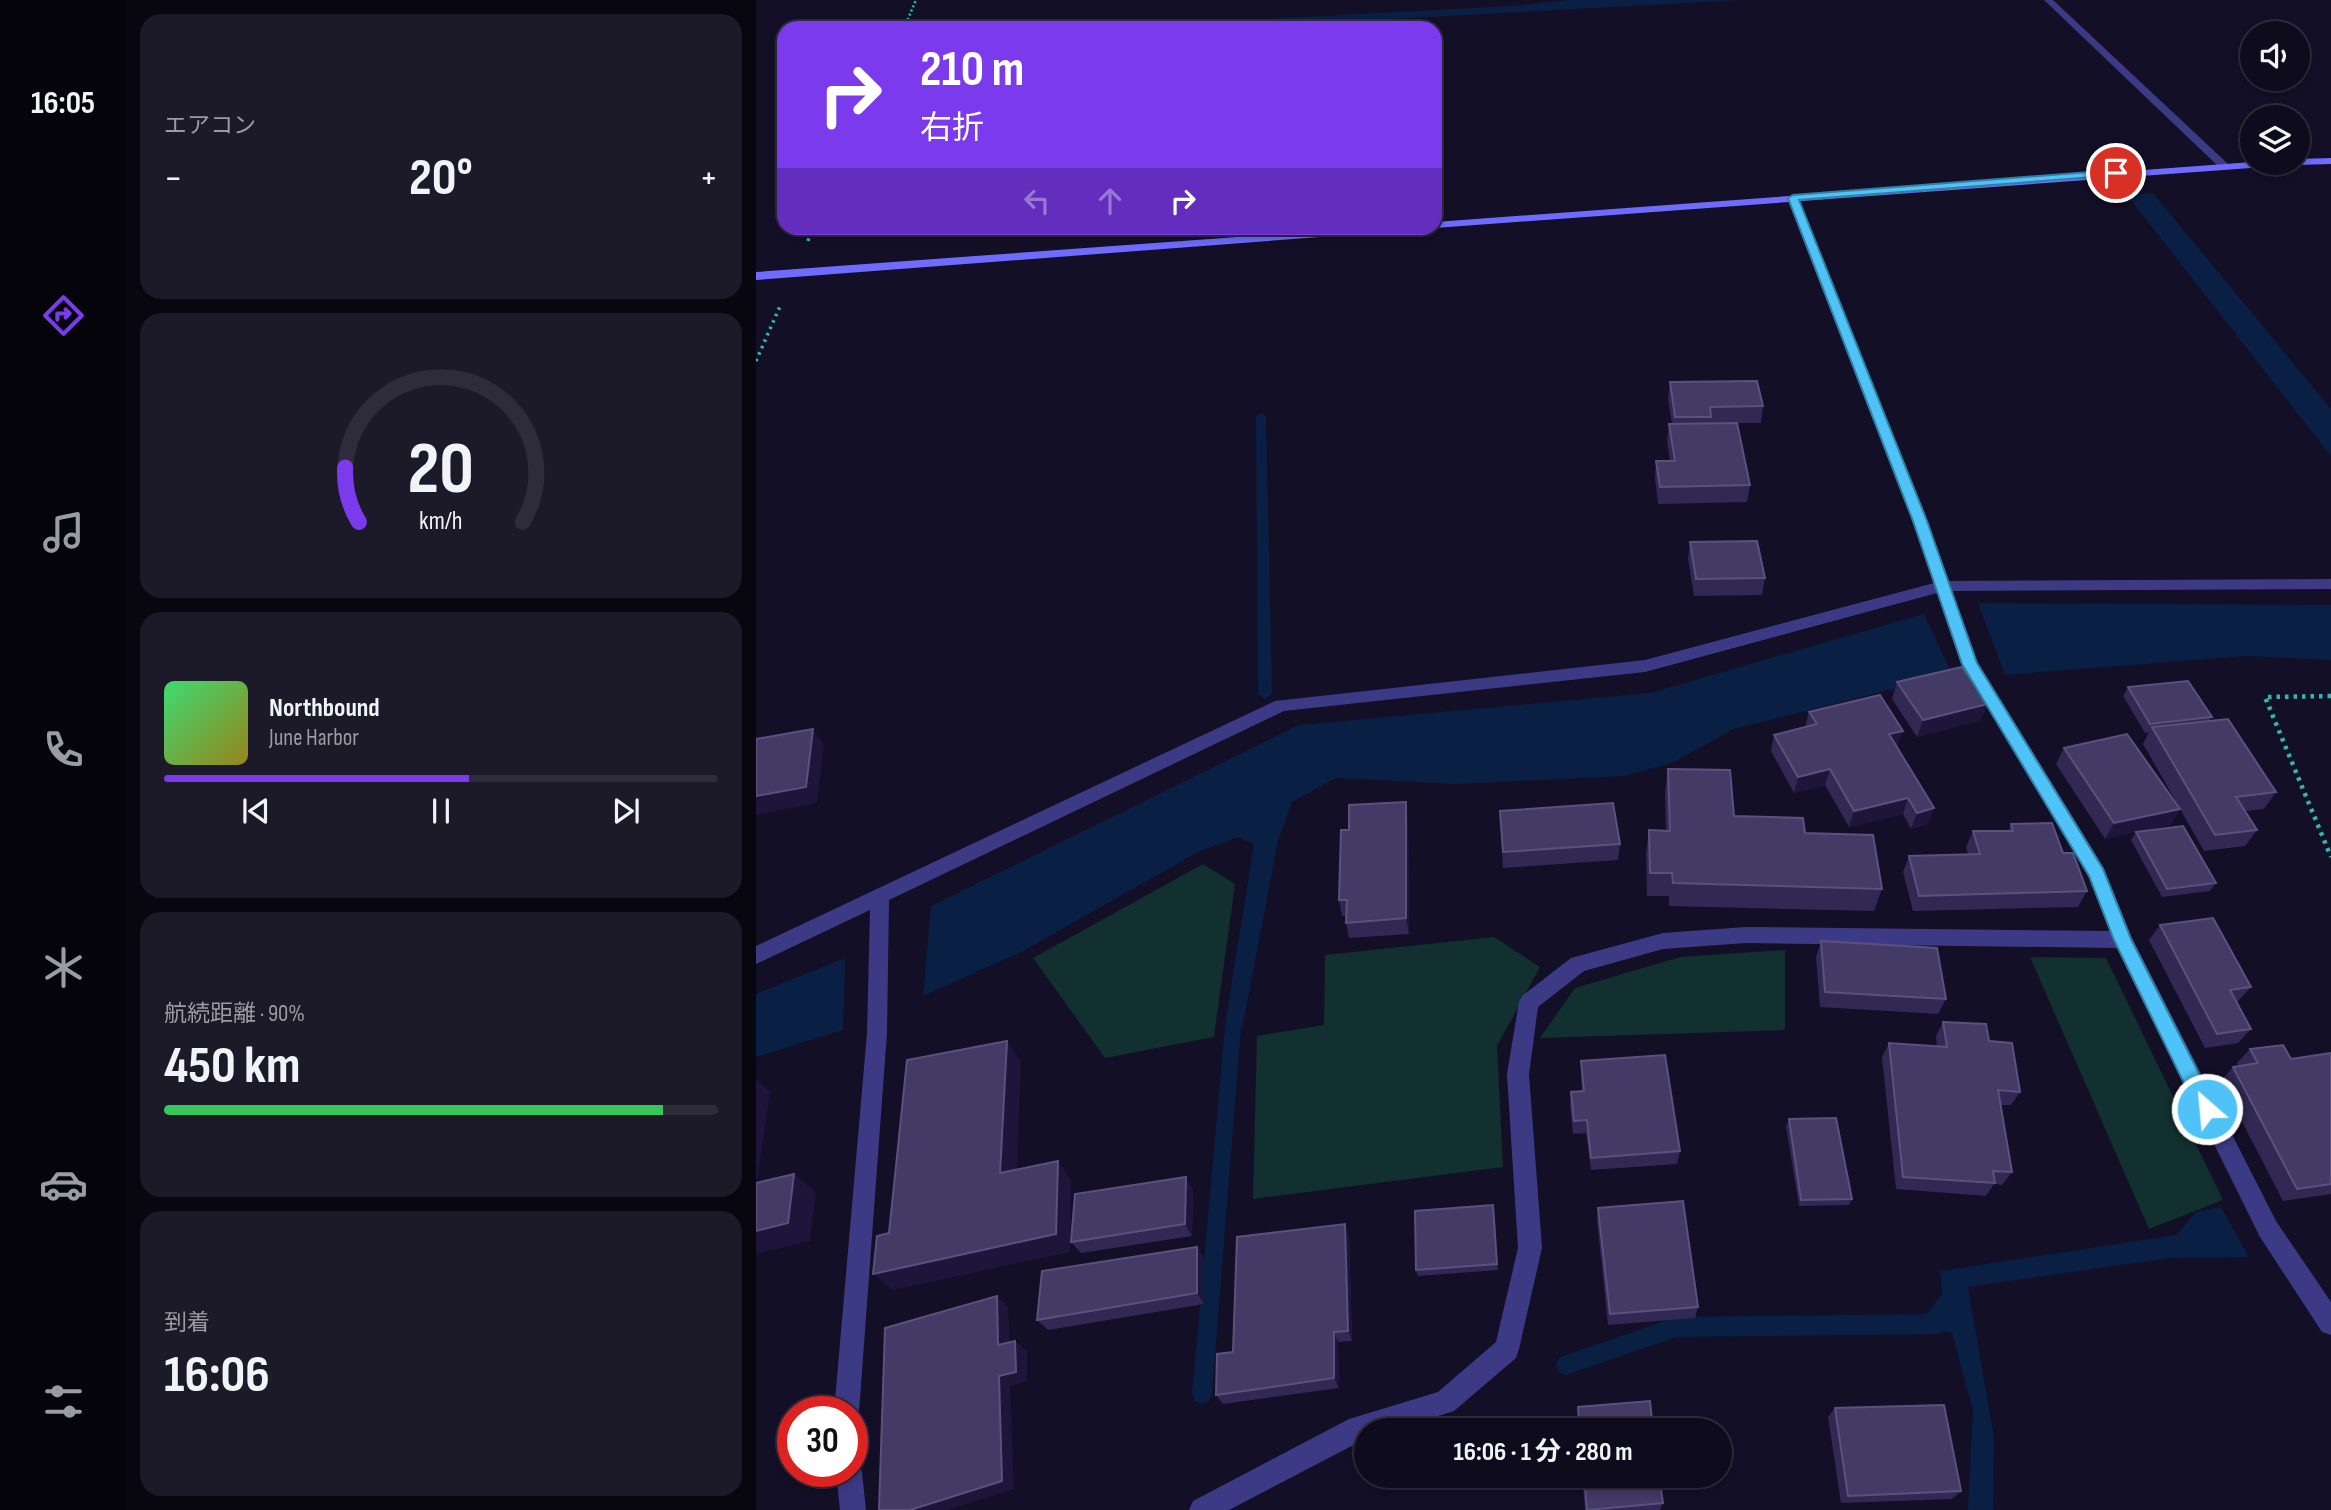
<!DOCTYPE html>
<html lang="ja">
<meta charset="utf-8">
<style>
body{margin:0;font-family:"Sofia Sans Condensed","Noto Sans JP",sans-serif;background:#1c1929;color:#f1f3f6;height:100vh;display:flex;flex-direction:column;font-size:26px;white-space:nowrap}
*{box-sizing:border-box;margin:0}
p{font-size:23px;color:#9b9ba3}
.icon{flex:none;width:38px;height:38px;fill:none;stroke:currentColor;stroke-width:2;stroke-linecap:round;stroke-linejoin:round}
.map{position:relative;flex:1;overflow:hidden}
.sheet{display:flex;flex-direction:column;gap:14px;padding:14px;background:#08060f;width:630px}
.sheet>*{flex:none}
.guide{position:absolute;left:21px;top:21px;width:665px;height:214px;border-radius:21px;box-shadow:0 4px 10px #0003,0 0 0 2px #2e2b3b;background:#7c3aed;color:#fff;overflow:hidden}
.buttons{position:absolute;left:1484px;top:21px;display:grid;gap:14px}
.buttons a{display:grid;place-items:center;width:70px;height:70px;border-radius:50%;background:#0e0b1c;box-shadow:0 4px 10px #0003,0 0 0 2px #2e2b3b;font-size:35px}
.speed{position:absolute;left:21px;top:1396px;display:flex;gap:14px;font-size:35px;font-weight:700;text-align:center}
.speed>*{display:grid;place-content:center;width:91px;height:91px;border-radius:50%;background:#0e0b1c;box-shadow:0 4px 10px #0003,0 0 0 2px #2e2b3b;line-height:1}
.speed .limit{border:10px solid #d22;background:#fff;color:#111}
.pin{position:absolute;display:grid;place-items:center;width:60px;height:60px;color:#fff;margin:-30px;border:4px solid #fff;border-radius:50%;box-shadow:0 2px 7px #0007}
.me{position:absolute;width:77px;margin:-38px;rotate:333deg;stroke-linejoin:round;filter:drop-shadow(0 0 5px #0008)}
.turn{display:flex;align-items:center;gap:24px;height:147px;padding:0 28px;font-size:32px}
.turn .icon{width:91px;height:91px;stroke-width:2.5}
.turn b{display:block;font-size:49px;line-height:60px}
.lanes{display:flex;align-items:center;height:66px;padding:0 28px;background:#0003;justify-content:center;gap:35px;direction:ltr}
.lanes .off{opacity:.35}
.big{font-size:52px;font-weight:700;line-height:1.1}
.sheet .tile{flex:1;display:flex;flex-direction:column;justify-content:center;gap:10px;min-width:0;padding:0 24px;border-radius:21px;background:#1c1929}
.sheet .dial{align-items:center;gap:0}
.dial svg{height:182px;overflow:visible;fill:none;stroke:#2e2b3b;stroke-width:7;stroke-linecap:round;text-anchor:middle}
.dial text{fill:#f1f3f6;stroke:none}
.song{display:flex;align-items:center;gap:21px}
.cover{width:84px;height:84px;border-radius:10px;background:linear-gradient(135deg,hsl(140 70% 55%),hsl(50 70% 35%))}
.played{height:7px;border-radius:4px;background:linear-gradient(90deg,#7c3aed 55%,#2e2b3b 55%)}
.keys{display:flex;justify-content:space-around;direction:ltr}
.heat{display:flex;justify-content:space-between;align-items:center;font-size:38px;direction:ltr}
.charge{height:10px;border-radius:5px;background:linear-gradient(90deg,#34c759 90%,#2e2b3b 0)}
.trip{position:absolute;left:598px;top:1418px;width:378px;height:70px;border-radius:35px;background:#0e0b1c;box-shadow:0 4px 10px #0003,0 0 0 2px #2e2b3b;font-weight:700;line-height:70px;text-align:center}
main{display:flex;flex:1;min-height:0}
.menu{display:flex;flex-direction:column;width:126px;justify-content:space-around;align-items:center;background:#06040b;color:#9b9ba3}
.menu .icon{width:49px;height:49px}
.menu .on{color:#7c3aed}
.menu b{font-size:32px;color:#f1f3f6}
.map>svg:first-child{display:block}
.green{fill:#12302f}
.water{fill:#0a1f44}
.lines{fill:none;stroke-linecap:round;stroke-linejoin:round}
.stream{fill:#0a1f44;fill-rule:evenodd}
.path-far2{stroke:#2fb8b0;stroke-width:2.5;stroke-dasharray:2 2.5;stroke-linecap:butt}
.path-far1{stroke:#2fb8b0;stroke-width:3.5;stroke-dasharray:2.5 4.5;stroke-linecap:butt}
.path{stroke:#2fb8b0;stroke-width:4.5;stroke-dasharray:3.5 5;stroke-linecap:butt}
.street{fill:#3d3a85;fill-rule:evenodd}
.secondary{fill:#6f6bff;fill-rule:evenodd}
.wall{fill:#312854}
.shaded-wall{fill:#1d163a}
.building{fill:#433a66;stroke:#5a527e;stroke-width:2}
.route{fill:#4fc3f7;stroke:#337fa1;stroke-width:2}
</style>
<main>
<nav class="menu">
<b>16:05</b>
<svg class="icon on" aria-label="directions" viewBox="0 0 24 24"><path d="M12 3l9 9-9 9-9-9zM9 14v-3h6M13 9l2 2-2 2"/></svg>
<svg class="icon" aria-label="music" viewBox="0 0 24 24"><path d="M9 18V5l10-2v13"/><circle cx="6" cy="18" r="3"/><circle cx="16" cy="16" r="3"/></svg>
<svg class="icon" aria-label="phone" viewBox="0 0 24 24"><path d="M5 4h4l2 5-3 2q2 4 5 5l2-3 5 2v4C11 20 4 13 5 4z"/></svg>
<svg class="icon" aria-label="climate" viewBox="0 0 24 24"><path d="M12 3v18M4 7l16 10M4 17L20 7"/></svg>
<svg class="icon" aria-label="car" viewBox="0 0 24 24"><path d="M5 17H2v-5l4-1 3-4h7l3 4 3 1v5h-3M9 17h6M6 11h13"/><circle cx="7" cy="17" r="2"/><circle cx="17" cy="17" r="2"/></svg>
<svg class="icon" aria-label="filters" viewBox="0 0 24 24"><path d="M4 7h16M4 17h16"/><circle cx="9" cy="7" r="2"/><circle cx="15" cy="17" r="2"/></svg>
</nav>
<section class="sheet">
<div class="tile"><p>エアコン</p>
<div class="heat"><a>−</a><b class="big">20°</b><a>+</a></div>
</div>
<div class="tile dial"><svg viewBox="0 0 100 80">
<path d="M14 69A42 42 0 1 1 86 69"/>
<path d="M14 69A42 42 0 0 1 8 45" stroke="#7c3aed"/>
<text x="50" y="56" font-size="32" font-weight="700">20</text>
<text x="50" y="72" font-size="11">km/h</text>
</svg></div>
<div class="tile">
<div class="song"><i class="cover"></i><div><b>Northbound</b><p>June Harbor</p></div></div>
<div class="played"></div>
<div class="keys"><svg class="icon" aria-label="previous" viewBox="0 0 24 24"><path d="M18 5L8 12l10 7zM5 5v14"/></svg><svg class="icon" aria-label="pause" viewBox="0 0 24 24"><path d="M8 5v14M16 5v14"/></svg><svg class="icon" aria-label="next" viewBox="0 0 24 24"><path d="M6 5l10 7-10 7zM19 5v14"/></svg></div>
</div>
<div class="tile"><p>航続距離 · 90%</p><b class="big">450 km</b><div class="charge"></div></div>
<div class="tile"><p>到着</p><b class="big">16:06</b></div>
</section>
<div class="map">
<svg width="1575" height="1510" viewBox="0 0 1575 1510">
<rect width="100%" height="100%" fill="#130f26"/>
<path class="green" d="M447,864L479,884L458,1037L349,1058L277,958Z
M738,937L784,967L741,1046L747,1167L497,1199L501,1036L568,1025L569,955Z
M1029,950V1030L784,1038L819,988L924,957Z
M1274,957L1350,958L1467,1200L1393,1229Z"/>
<path class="water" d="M814,0H986L470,28H341L755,6Z
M1397,193L1575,409V456L1371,195Z
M1222,603L1575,605V660L1490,656L1249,675Z
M1168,614L1196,674L978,729L918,762L869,776L699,784L580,778L536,802L522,841L486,1029L469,1025L498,844L482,837L442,852L267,951L167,996L175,906L543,725L894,693Z
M89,958L87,1030L0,1057V994Z
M1465,1207L1493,1257L1414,1258L1212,1287L1238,1438L1237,1510H1212L1217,1411L1196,1333L1163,1324L1186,1294L1184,1271L1420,1235L1440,1212Z"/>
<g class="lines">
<path class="stream" d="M505,413L510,416L516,694L509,699L502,694L500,416Z
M477,1020L483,1022L485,1027L456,1394L453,1401L446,1404L439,1401L436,1394L469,1027L471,1022Z
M1182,1314L1189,1317L1192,1324L1189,1331L1182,1334L920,1337L810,1375L803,1372L800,1365L803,1358L810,1355L920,1317Z"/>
<path class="path-far2" d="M148,28L160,0
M52,240L58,228"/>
<path class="path-far1" d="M52,241L53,238
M0,361L25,304"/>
<path class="path" d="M1575,696L1509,697L1575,857"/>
<path class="street" d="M1288,0H1297L1471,163V167H1463Z
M1033,196L1043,198L1193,581L1575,579V589L1196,591L1222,663L1348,868L1376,938L1520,1221L1575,1302V1335L1566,1332L1504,1237L1361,948L990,943L907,949L828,971L782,1007L773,1074L786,1248L763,1349L760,1358L698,1411L638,1430H611V1438L473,1510H433L437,1501L593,1419L682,1392L740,1342L762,1248L751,1074L763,1002L766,996L815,958L907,933L990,927L1354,931L1333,877L1206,664L1181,593L889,672L528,711L133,900L131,1033L103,1412L96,1422V1412H78L111,1033L114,910L0,964V946L519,701L889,660L1178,583L1157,521L1031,198Z
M96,1460L102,1463L106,1472L110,1510H84L80,1472H96Z"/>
<path class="secondary" d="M1575,158V164L1542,165L1537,163H1542V159Z
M1496,162L1527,163L1522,166L679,228H675H679V222Z
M604,228H649L643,231L0,280V272Z"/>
</g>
<path class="wall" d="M914,382L1007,406L1005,423H981L994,485L991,502L902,504L899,478L900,461H914L911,441L913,424H916L912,399Z
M934,542L1009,578L1006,595L938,596L932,559Z
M1141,682L1225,720L1161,737L1136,699Z
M1372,687L1456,717L1453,721L1520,792L1508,809L1489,811L1501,830L1489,846L1448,851L1424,809L1414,825L1386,831L1460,883L1454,891L1406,897L1375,840L1380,832L1349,839L1300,764L1308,748L1422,805L1387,744L1393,732L1389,733L1367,696Z
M1053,712L1141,748L1178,808L1172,824L1155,829L1147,814L1093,827L1069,785L1038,793L1015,751L1018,735L1049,727Z
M912,769L978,816L1049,833L1126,889L1118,911L913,906V896H891L890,854L893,830L910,831L909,793Z
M744,811L864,844L862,860L747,868Z
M652,818L653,934L593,938L590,923V916H586L583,900L593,830Z
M1255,824L1307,853L1331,891L1322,907L1157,911L1147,872L1153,856L1212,854L1210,847L1217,831H1252Z
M1404,925L1495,987L1482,1001L1481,1002L1495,1029L1482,1043L1449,1048L1393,940Z
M1065,941L1190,999L1182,1014L1064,1007L1060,957Z
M1187,1022L1233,1041L1264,1092L1255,1105H1244L1256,1172L1246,1185L1238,1184L1230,1196L1140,1189L1126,1057L1133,1043L1181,1046L1180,1036Z
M1494,1049L1535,1059L1575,1053V1194L1527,1201L1465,1081L1477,1067L1483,1066L1481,1063Z
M825,1061L924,1151L921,1164L835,1170L830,1133L817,1134L814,1106L815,1092L826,1091L825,1075Z
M1033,1119L1096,1199L1093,1205L1043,1206L1030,1126Z
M437,1190L436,1236L325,1253L315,1242Z
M737,1205L742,1270L662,1276L660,1270Z
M842,1208L942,1307L939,1318L852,1325L841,1220Z
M593,1236L596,1341L582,1342L583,1388L467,1404L460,1395L477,1352Z
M441,1247L448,1258V1304L292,1330L281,1320Z
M822,1407L897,1430H823L821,1416Z
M1079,1408L1205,1491L1196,1499L1085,1503L1072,1417Z
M826,1475H903L907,1503L904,1510H829Z"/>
<path class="shaded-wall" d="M1232,704L1225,720L1161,737L1167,720Z
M57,729L68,745L61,803L0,815V796Z
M1147,731L1141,748L1133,734Z
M1074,769L1069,785L1038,793L1042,777Z
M1152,798L1147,814L1093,827L1098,811Z
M650,802L652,818L653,934L650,918Z
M1178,808L1172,824L1155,829L1161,813Z
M1424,809L1414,825L1349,839L1358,823Z
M251,1041L265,1061L260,1191L244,1173Z
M0,1079L14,1092L0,1187Z
M302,1161L315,1180L314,1252L137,1290L117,1274Z
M38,1174L60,1192L54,1241L0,1254V1231Z
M430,1177L437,1190L436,1236L429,1224Z
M589,1224L593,1236L596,1341L592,1331Z
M441,1247L448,1258V1304L441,1293Z
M241,1296L252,1307L254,1356L242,1345Z
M578,1332L582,1342L583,1388L578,1378Z
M259,1341L271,1351V1381L254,1386L258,1489L191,1510H154L243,1376Z"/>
<path class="building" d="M1001,381L1007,406L954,407L955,417H919L914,382Z
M981,423L994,485L904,487L900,461H919L913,424Z
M1001,541L1009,578L940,579L934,542Z
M1206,667L1232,704L1167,720L1141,682Z
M1432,681L1456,717L1394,724L1372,687Z
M1124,695L1147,731L1133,734L1178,808L1161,813L1152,798L1098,811L1074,769L1042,777L1018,735L1061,724L1053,712Z
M1472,719L1520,792L1480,797L1501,830L1459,835L1396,727Z
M57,729L50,787L0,796V739Z
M1371,734L1424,809L1358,823L1308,748Z
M912,769L974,770L978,816L1047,818L1049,833L1117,835L1126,889L917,883L916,873H894L893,830L914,831Z
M650,802V918L590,923L591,900H583L585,830H593V805Z
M857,803L864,844L747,852L744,811Z
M1296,823L1307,853H1317L1331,891L1163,896L1153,856L1224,854L1217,831H1257L1255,824Z
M1427,826L1460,883L1411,889L1380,832Z
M1457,918L1495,987L1474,990L1495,1029L1461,1034L1404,925Z
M1065,941L1181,948L1190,999L1069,992Z
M1187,1022L1230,1024L1233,1041L1256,1043L1264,1092L1242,1090L1256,1172L1237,1171L1239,1183L1147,1177L1133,1043L1191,1047Z
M251,1041L244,1173L302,1161L300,1234L117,1274L121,1236L133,1233L151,1060Z
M1527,1045L1535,1059L1575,1053V1184L1541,1189L1477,1067L1502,1063L1494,1049Z
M909,1055L924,1151L835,1158L831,1120L818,1121L815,1092L828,1091L825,1061Z
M1080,1118L1096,1199L1045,1200L1033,1119Z
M38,1174L32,1223L0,1231V1183Z
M430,1177L429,1224L315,1242L319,1194Z
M927,1201L942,1307L854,1314L842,1208Z
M737,1205L741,1264L660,1270L659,1211Z
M589,1224L592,1331L578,1332V1378L460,1395L461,1354L477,1352L481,1237Z
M441,1247V1293L281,1320L286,1271Z
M241,1296L242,1345L259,1341L260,1372L243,1376L246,1481L154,1510H123L129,1328Z
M894,1401L897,1430H824L822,1407Z
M1188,1405L1205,1491L1092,1496L1079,1408Z
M828,1475H903L907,1503L831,1510Z"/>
<path class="route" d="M1360,170L1365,173L1363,175L1043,200L1171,521L1221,663L1347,869L1375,939L1461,1109L1458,1116L1451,1118L1444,1116L1358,940L1333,876L1206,664L1157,521L1032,198L1037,195Z"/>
</svg>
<div class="buttons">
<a><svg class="icon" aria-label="sound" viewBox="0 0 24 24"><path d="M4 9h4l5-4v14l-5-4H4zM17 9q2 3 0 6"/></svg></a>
<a><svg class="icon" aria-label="layers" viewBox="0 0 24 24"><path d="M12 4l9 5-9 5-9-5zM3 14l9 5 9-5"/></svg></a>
</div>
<div class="speed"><div class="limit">30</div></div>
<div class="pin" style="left:1360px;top:173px;background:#d93025"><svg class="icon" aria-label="arrive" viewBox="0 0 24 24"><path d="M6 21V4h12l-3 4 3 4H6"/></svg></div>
<svg class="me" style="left:1451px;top:1109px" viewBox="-20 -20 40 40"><circle r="17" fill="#4fc3f7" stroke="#fff" stroke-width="3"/><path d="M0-11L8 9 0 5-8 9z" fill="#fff"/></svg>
<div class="trip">16:06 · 1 分 · 280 m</div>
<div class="guide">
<div class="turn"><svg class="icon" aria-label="right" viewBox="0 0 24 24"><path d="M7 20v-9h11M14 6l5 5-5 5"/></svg><div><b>210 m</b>右折</div></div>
<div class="lanes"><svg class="icon off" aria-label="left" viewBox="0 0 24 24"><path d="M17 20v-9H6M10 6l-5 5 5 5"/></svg><svg class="icon off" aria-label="ahead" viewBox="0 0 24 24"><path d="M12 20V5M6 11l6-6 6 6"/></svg><svg class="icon" aria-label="right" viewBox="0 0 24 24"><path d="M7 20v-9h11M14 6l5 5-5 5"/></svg></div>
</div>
</div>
</main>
